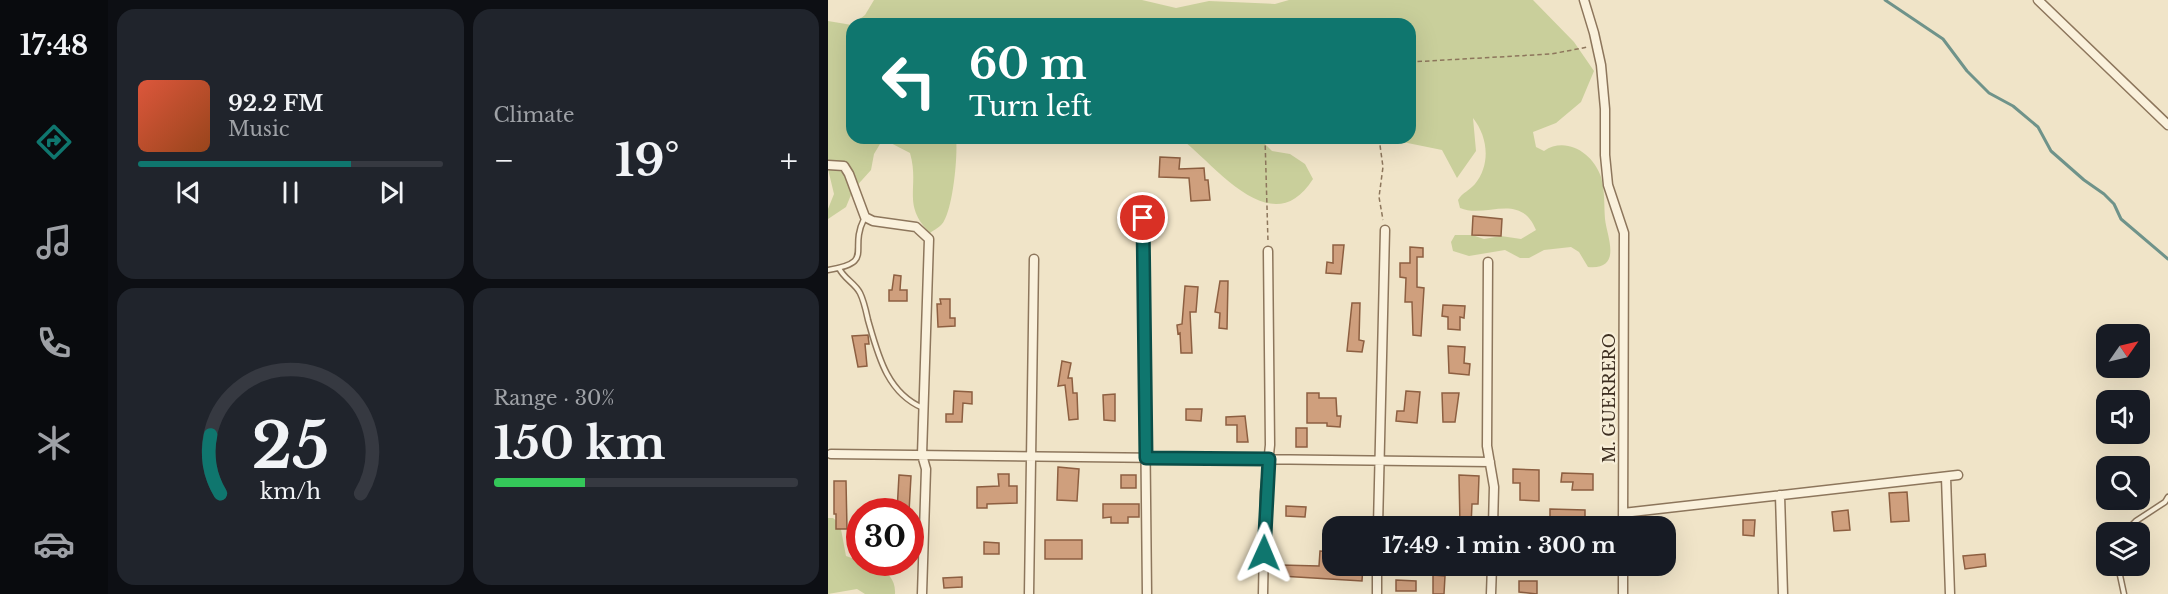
<!DOCTYPE html>
<meta charset="utf-8">
<style>
body{margin:0;font-family:"Libre Baskerville",serif;background:#20242c;color:#f1f3f6;height:100vh;display:flex;flex-direction:column;font-size:22px;white-space:nowrap}
*{box-sizing:border-box;margin:0}
p{font-size:20px;color:#9ea1a6}
.icon{flex:none;width:33px;height:33px;fill:none;stroke:currentColor;stroke-width:2;stroke-linecap:round;stroke-linejoin:round}
.map{position:relative;flex:1;overflow:hidden}
.details{display:flex;flex-direction:column;gap:9px;padding:9px;background:#0d0f14;width:720px}
.details>*{flex:none}
.hud{position:absolute;left:18px;top:18px;width:570px;height:126px;border-radius:18px;box-shadow:0 6px 24px #0002;background:#0f766e;color:#fff;overflow:hidden}
.needle{width:39px;rotate:56deg}
.buttons{position:absolute;left:1268px;top:324px;display:grid;gap:12px}
.buttons a{display:grid;place-items:center;width:54px;height:54px;border-radius:12px;background:#171b24;box-shadow:0 6px 24px #0002;font-size:30px}
.speed{position:absolute;left:18px;top:498px;display:flex;gap:12px;font-size:30px;font-weight:700;text-align:center}
.speed>*{display:grid;place-content:center;width:78px;height:78px;border-radius:50%;background:#171b24;box-shadow:0 6px 24px #0002;line-height:1}
.speed .limit{border:9px solid #d22;background:#fff;color:#111}
.pin{position:absolute;display:grid;place-items:center;width:51px;height:51px;color:#fff;margin:-26px;border:3px solid #fff;border-radius:50%;box-shadow:0 2px 6px #0007}
.me{position:absolute;width:66px;margin:-33px;rotate:1deg;stroke-linejoin:round;filter:drop-shadow(0 0 4px #0008)}
.turn{display:flex;align-items:center;gap:21px;height:126px;padding:0 24px;font-size:27px}
.turn .icon{width:78px;height:78px;stroke-width:2.5}
.turn b{display:block;font-size:42px;line-height:51px}
.big{font-size:45px;font-weight:700;line-height:1.1}
.details .widget{flex:1;display:flex;flex-direction:column;justify-content:center;gap:9px;min-width:0;padding:0 21px;border-radius:18px;background:#20242c}
.details .dial{align-items:center;gap:0}
.dial svg{height:156px;overflow:visible;fill:none;stroke:#363941;stroke-width:7;stroke-linecap:round;text-anchor:middle}
.dial text{fill:#f1f3f6;stroke:none}
.song{display:flex;align-items:center;gap:18px}
.cover{width:72px;height:72px;border-radius:9px;background:linear-gradient(135deg,hsl(10 70% 55%),hsl(20 70% 35%))}
.played{height:6px;border-radius:3px;background:linear-gradient(90deg,#0f766e 70%,#363941 70%)}
.keys{display:flex;justify-content:space-around;direction:ltr}
.heat{display:flex;justify-content:space-between;align-items:center;font-size:33px;direction:ltr}
.charge{height:9px;border-radius:4px;background:linear-gradient(90deg,#34c759 30%,#363941 0)}
.details .tiles{flex:1;display:grid;gap:9px;grid-template-columns:repeat(2,1fr)}
.trip{position:absolute;left:494px;top:516px;width:354px;height:60px;border-radius:18px;background:#171b24;box-shadow:0 6px 24px #0002;font-weight:700;line-height:60px;text-align:center}
main{display:flex;flex:1;min-height:0}
.tabs{display:flex;flex-direction:column;width:108px;justify-content:space-around;align-items:center;background:#090b0e;color:#9ea1a6}
.tabs .icon{width:42px;height:42px}
.tabs .current{color:#0f766e}
.tabs b{font-size:27px;color:#f1f3f6}
.map>svg:first-child{display:block}
.green{fill:#c9cf9b}
.lines{fill:none;stroke-linecap:round;stroke-linejoin:round}
.stream{stroke:#6f938a;stroke-width:3}
.building{fill:#cf9f7d;stroke:#8d5f41;stroke-width:1.5}
.service-casing{stroke:#8d765c;stroke-width:7}
.minor-casing{stroke:#8d765c;stroke-width:11}
.path{stroke:#8d765c;stroke-width:1.5;stroke-dasharray:4.5 3;stroke-linecap:butt}
.service{stroke:#faf1dc;stroke-width:4}
.minor{stroke:#faf1dc;stroke-width:8}
.route-casing{stroke:#0a4d48;stroke-width:15}
.route{stroke:#0f766e;stroke-width:10}
.labels{text-anchor:middle;stroke-width:4.5;stroke-linejoin:round;paint-order:stroke}
.street-label{font-size:16px;fill:#3d2e20;stroke:#f7eed8}
</style>
<main>
<nav class="tabs">
<b>17:48</b>
<svg class="icon current" aria-label="directions" viewBox="0 0 24 24"><path d="M12 3l9 9-9 9-9-9zM9 14v-3h6M13 9l2 2-2 2"/></svg>
<svg class="icon" aria-label="music" viewBox="0 0 24 24"><path d="M9 18V5l10-2v13"/><circle cx="6" cy="18" r="3"/><circle cx="16" cy="16" r="3"/></svg>
<svg class="icon" aria-label="phone" viewBox="0 0 24 24"><path d="M5 4h4l2 5-3 2q2 4 5 5l2-3 5 2v4C11 20 4 13 5 4z"/></svg>
<svg class="icon" aria-label="climate" viewBox="0 0 24 24"><path d="M12 3v18M4 7l16 10M4 17L20 7"/></svg>
<svg class="icon" aria-label="car" viewBox="0 0 24 24"><path d="M5 17H2v-5l4-1 3-4h7l3 4 3 1v5h-3M9 17h6M6 11h13"/><circle cx="7" cy="17" r="2"/><circle cx="17" cy="17" r="2"/></svg>
</nav>
<section class="details">
<div class="tiles">
<div class="widget">
<div class="song"><i class="cover"></i><div><b>92.2 FM</b><p>Music</p></div></div>
<div class="played"></div>
<div class="keys"><svg class="icon" aria-label="previous" viewBox="0 0 24 24"><path d="M18 5L8 12l10 7zM5 5v14"/></svg><svg class="icon" aria-label="pause" viewBox="0 0 24 24"><path d="M8 5v14M16 5v14"/></svg><svg class="icon" aria-label="next" viewBox="0 0 24 24"><path d="M6 5l10 7-10 7zM19 5v14"/></svg></div>
</div>
<div class="widget"><p>Climate</p>
<div class="heat"><a>−</a><b class="big">19°</b><a>+</a></div>
</div>
<div class="widget dial"><svg viewBox="0 0 100 80">
<path d="M14 69A42 42 0 1 1 86 69"/>
<path d="M14 69A42 42 0 0 1 9 39" stroke="#0f766e"/>
<text x="50" y="56" font-size="32" font-weight="700">25</text>
<text x="50" y="72" font-size="11">km/h</text>
</svg></div>
<div class="widget"><p>Range · 30%</p><b class="big">150 km</b><div class="charge"></div></div>
</div>
</section>
<div class="map">
<svg width="1340" height="594" viewBox="0 0 1340 594">
<rect width="100%" height="100%" fill="#f0e4c8"/>
<path class="green" d="M46,0H314L348,8L381,1L447,4L461,0H705L746,42L766,71L753,102L728,123L705,132L708,147L716,151C738,136 765,153 773,177C777,191 776,205 777,219C779,237 795,270 760,267L751,252L743,247L716,250L701,258H692L677,250L641,256L625,251L623,242L627,235H644L656,239L673,236L693,239L708,230C692,191 658,219 632,208L630,200C635,192 641,191 647,184C663,164 660,137 645,118L648,151L629,178L614,150L555,138H582V24H25L37,15Z
M0,21L24,25V138H128C130,156 125,206 116,221C114,226 106,230 102,233C73,204 92,188 82,153L55,139L46,154L43,170L25,190L18,207L0,219V209L6,194L0,169Z
M352,138H431L444,151L462,154L477,164L485,179C444,244 388,165 352,138Z
M0,518H5L12,524L18,556C37,563 69,567 67,594H37L29,589L0,594Z"/>
<g class="lines">
<path class="stream" d="M1057,0L1115,39L1139,71L1161,93L1185,106L1210,127L1223,151L1256,180L1276,194L1286,204L1293,219L1340,259"/>
</g>
<path class="building" d="M332,157L352,158L351,169L376,168L377,180H380L382,200L363,201L361,178L331,177Z
M645,216L674,219L673,236L644,235Z
M505,245H516L513,274L498,273L499,262L505,263Z
M582,247L595,248V257H589V287L596,288L593,336L585,335L584,302H577L578,278L572,277V263H582Z
M66,275L73,276L72,290H79V301H61V290H64Z
M392,281H400L399,329L391,328L392,313L387,312Z
M357,286L370,287L368,312H362L364,353H353L352,333L350,334L349,325L354,324Z
M112,299H122V318H127V326L110,327L109,304H113Z
M524,303H532L531,340L536,341L534,352L519,351Z
M615,305L637,306L636,318L632,317V330L620,329V317L614,316Z
M40,335L41,344H37L39,366L30,367L24,336Z
M620,346L637,347L636,363L642,364L641,375L621,373Z
M234,361L243,363L240,378H244L245,393H249L250,419L241,420L237,385L230,386Z
M126,391L144,392V404L135,403L134,422H118V414H125Z
M578,391L592,392L589,423L568,421L569,411H576Z
M479,393H491V398H508L509,416H513L512,427L499,426V423H479Z
M614,393H631L627,422H615Z
M287,394V421L276,420L275,395Z
M358,409H374L373,421L358,420Z
M417,416L420,442H409V425H398V417Z
M468,428H479V447H468Z
M230,467L251,469L249,501L229,500Z
M685,469L711,470V501L692,500V483H685Z
M734,473L765,474V490H744L745,482H733Z
M170,474H181V486H189V503L159,504V508H149V487L171,486Z
M71,475L83,476L81,512H69Z
M293,475H308V488H293Z
M631,475L651,476L650,504H644L643,526L632,525Z
M6,481H18L19,529H8V514H6Z
M1079,492L1081,521L1063,522L1061,493Z
M275,504H311V517H300V523H283V517L275,518Z
M458,506L478,507L477,517L458,516Z
M722,509L757,510V526H722Z
M1020,510L1022,530L1006,531L1004,512Z
M915,520H927L926,536L915,535Z
M217,540H254V559H217Z
M156,542L171,543V554H156Z
M492,551L504,552V566H535L534,581L453,576V565L491,566Z
M1157,554L1158,566L1137,569L1135,556Z
M43,562H65V570L44,572Z
M605,575L617,576L616,594H605Z
M134,577V587L116,588L115,578Z
M568,580L588,581V591H568Z
M691,581H709V594L691,592Z"/>
<g class="lines">
<g class="service-casing">
<path id="service" d="M11,268C16,279 27,283 32,293C36,301 38,311 40,320C50,355 59,393 95,408
M0,270C48,262 20,251 36,219
M1297,532L1308,521L1337,502L1340,497
M1290,566L1296,594"/>
</g>
<g class="minor-casing">
<path id="minor" d="M756,0L766,33L773,65L777,109V155L780,185L796,233L795,526
M1210,0L1340,125
M0,165L16,166L21,174L37,217L45,221L88,227L101,239L94,455L98,469L94,594
M315,218L319,594
M660,262L659,446L666,487L665,526
M3,454L662,462
M1118,477L1122,594
M952,495L955,594
M795,513L1130,475
M550,526L557,230
M201,594L206,259
M435,594L437,492L442,445L440,251
M549,594V566
M663,594L664,566
M795,594V566"/>
</g>
<path class="path" d="M582,62L723,54L760,47
M437,138L440,242
M551,138L555,167L551,197L555,220"/>
<use href="#service" class="service"/>
<use href="#minor" class="minor"/>
</g>
<g class="lines">
<g class="route-casing">
<path id="route" d="M315,218L318,458L441,459L436,553"/>
</g>
<use href="#route" class="route"/>
</g>
<g class="labels">
<g class="street-label">
<text transform="translate(781 398) rotate(-90)" y="6">M. GUERRERO</text>
</g>
</g>
</svg>
<div class="buttons">
<a><svg class="needle" viewBox="-14 -14 28 28"><path d="M0-13l5 13h-10z" fill="#e53935"/><path d="M0 13l5-13h-10z" fill="#9ea1a6"/></svg></a>
<a><svg class="icon" aria-label="sound" viewBox="0 0 24 24"><path d="M4 9h4l5-4v14l-5-4H4zM17 9q2 3 0 6"/></svg></a>
<a><svg class="icon" aria-label="search" viewBox="0 0 24 24"><circle cx="10" cy="10" r="6"/><path d="M15 15l6 6"/></svg></a>
<a><svg class="icon" aria-label="layers" viewBox="0 0 24 24"><path d="M12 4l9 5-9 5-9-5zM3 14l9 5 9-5"/></svg></a>
</div>
<div class="speed"><div class="limit">30</div></div>
<div class="pin" style="left:315px;top:218px;background:#d93025"><svg class="icon" aria-label="arrive" viewBox="0 0 24 24"><path d="M6 21V4h12l-3 4 3 4H6"/></svg></div>
<svg class="me" style="left:436px;top:553px" viewBox="-20 -20 40 40"><path d="M0-17L14 15 0 8-14 15z" fill="#0f766e" stroke="#fff" stroke-width="4"/></svg>
<div class="trip">17:49 · 1 min · 300 m</div>
<div class="hud">
<div class="turn"><svg class="icon" aria-label="left" viewBox="0 0 24 24"><path d="M17 20v-9H6M10 6l-5 5 5 5"/></svg><div><b>60 m</b>Turn left</div></div>
</div>
</div>
</main>
